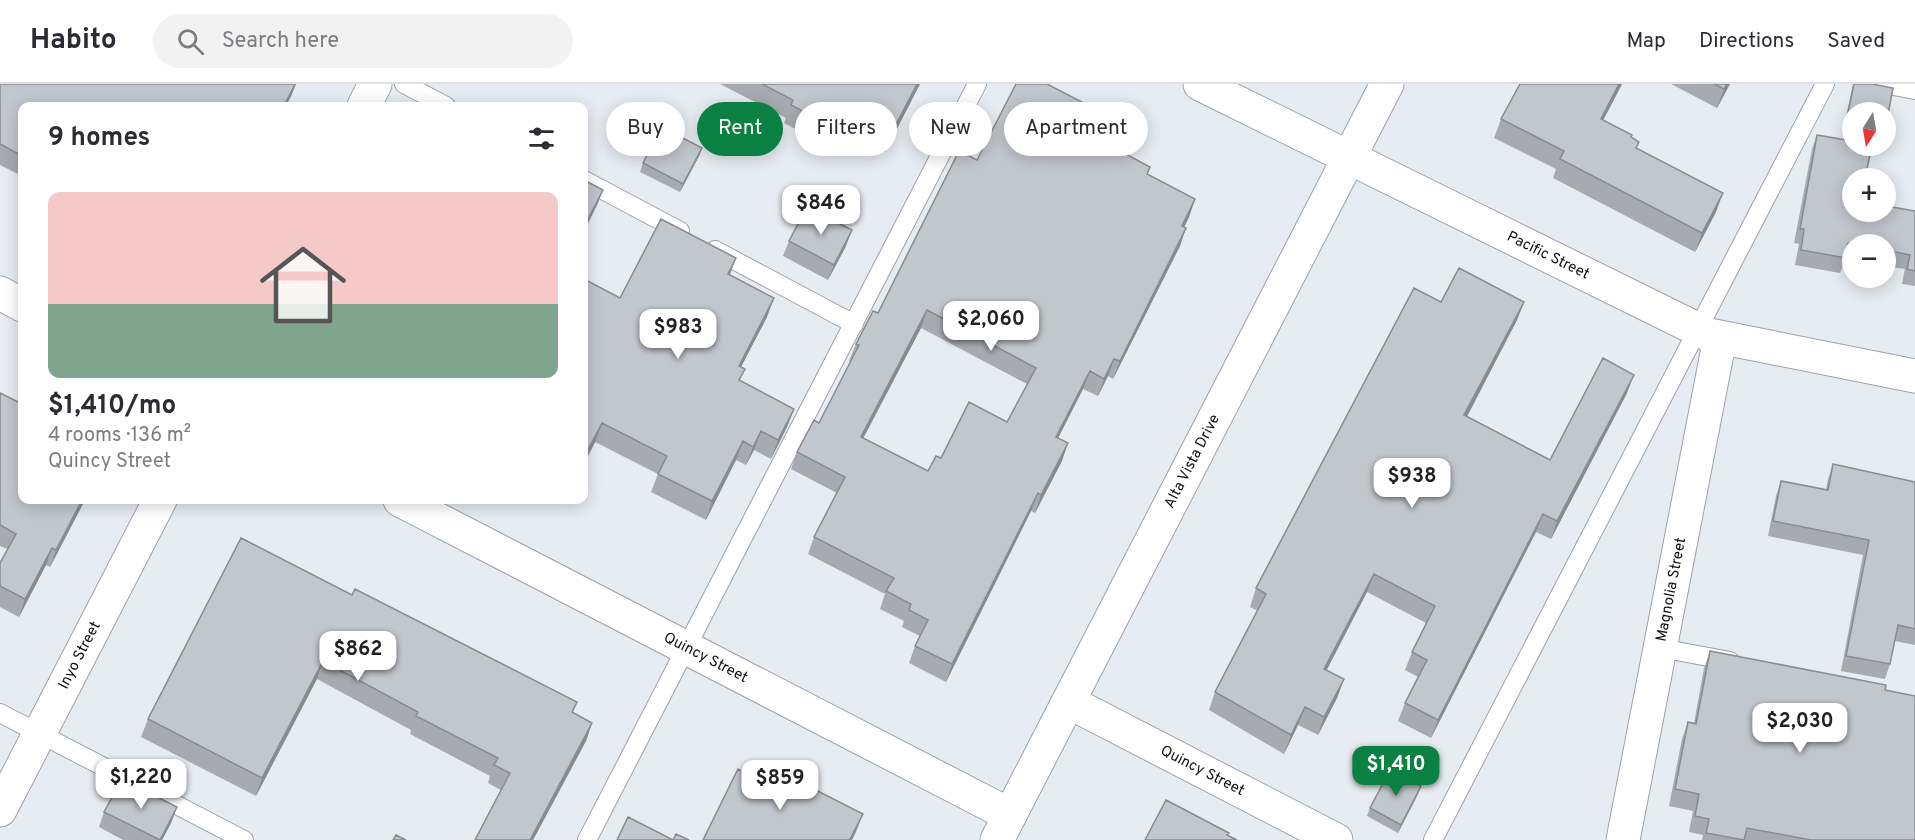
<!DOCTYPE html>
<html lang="en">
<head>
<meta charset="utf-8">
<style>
  body { margin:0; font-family:Overpass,sans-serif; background:#f2f2f3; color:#2b2b33; height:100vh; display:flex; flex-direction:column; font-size:22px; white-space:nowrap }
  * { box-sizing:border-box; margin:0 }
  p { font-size:20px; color:#7c7c81 }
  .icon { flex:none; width:33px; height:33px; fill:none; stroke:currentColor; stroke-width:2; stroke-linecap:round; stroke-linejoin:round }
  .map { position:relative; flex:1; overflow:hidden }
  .sheet { position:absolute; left:18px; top:18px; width:570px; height:402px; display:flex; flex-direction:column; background:#fff; border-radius:12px; box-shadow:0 3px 15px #0003 }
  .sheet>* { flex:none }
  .hud { position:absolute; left:606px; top:18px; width:570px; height:54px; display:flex; gap:12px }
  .needle { width:39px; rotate:191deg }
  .controls { position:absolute; left:1842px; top:18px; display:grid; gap:12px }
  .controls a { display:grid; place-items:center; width:54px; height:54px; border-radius:50%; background:#fff; box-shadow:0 3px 15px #0003; font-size:30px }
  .price { position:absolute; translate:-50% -51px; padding:0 14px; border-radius:12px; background:#fff; color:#222; font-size:20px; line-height:39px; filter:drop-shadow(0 2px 3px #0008) }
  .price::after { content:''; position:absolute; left:50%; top:36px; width:18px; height:14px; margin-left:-9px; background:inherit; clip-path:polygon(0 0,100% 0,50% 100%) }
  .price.on { background:#0b8043; color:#fff }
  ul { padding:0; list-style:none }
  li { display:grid; align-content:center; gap:12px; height:318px; padding:0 30px }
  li+li { border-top:2px solid #e1e1e2 }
  li span { display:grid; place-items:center; height:186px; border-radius:12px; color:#555 }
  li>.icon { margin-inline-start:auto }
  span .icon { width:108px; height:108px; fill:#fffc; stroke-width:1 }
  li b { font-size:26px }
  h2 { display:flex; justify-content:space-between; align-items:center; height:72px; padding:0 30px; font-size:26px }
  .pill { padding:0 21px; border-radius:27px; background:#fff; box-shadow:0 3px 15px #0003; font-size:21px; line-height:54px }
  .pill.on { background:#0b8043; color:#fff }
  header { display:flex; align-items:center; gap:36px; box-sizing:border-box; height:84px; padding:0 30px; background:#fff; border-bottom:2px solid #e1e1e2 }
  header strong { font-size:28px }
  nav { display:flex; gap:33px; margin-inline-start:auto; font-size:21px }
  .search { width:420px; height:54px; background:#f2f2f3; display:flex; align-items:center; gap:15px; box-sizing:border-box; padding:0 21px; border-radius:33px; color:#7c7c81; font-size:22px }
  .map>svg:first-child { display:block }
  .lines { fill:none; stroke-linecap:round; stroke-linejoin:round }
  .service-casing { stroke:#9da1a7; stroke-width:20 }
  .minor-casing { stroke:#9da1a7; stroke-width:35 }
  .tertiary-casing { stroke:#9da1a7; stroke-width:35 }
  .service { stroke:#fff; stroke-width:18 }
  .minor { stroke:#fff; stroke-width:33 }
  .tertiary { stroke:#fff; stroke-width:33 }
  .wall { fill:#a7aab0; fill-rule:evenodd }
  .shaded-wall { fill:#888b90 }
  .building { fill:#c2c6cd; stroke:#888b90; stroke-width:1.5; fill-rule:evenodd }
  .labels { text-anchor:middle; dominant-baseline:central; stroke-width:4.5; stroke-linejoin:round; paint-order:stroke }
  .street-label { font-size:15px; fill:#0f1012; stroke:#e7ecf2 }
</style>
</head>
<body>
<header>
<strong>Habito</strong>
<div class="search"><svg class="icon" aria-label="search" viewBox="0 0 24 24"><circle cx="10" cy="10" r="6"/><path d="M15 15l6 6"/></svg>Search here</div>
<nav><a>Map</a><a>Directions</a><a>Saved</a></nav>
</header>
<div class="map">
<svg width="1915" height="756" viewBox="0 0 1915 756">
  <rect width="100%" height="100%" fill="#e7ecf2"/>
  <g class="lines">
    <defs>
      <path id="service" d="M404,0l42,22
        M1883,0l32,6
        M584,96l96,51
        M715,166l139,74
        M1660,564l70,13
        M0,629l244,127
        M587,756l390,-756
        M1433,756l392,-756"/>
      <g id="minor">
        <path id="s1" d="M1200,0l509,251 206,41"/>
        <path d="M364,22l11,-22"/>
        <path d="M0,209l22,12"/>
        <path id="s2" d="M400,416l610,315"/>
        <path id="s3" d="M1069,618l267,138"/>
        <path id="s4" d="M0,726l160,-310"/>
        <path id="s5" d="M1623,756l97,-502"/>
      </g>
      <g id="tertiary">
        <path id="s6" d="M997,756l390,-756"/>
      </g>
    </defs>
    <use href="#service" class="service-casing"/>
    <use href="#minor" class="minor-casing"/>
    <use href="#tertiary" class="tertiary-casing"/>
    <use href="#service" class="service"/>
    <use href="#minor" class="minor"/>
    <use href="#tertiary" class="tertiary"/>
  </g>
  <path class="wall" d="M0,0l292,10 -6,12h-264v70l-22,-11z
    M720,0h200l-35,68 -42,-22 -9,19 -50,-26 2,-5z
    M1520,0h102l-19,36 28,17 5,11 80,64 -21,40 -142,-74 3,-9 -62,-31 7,-19z
    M1671,0h59l-13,24z
    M1853,0h19l-20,28v15l-8,-1z
    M1817,51l35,77 63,-1v75l-13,-2 3,-15 -19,-3v-22h-34v15l-6,-1 -6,15 -45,-8 4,-21 -5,-1 18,-94z
    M1128,63l-4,6 26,14 -3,7 48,25 -6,18 -5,10 -4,19 -67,133 -5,-3 -10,20 -15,-7 -25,49 4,23 -27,52 -4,-2 -85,171 -37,-19 6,-17 5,-10 -18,-9 2,-6 -24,-12 5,-15 -77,-40 6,-17 23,-44 -46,-24 6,-17 22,-29 32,-61 -2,-1 7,-17 22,-31 99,-153zM921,244l106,56 -20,38 -66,36 -13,13 -65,-33z
    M702,64l-3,8 -19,36 -40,-20 3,-9z
    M789,157l57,5 -18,34 -45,-24z
    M584,195l36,19 147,19 -26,50 -1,14 54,28 -7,18 -16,32 -17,-9 -8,15 -10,-5 -30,60 -55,-28 7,-18 -63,-32 -11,22z
    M1441,218h83l-7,18 -50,96 83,44 77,-67 -76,146 -15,-7 -105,206 -33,-17 7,-18 13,-26 -13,-7 7,-18 14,-29 -59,-31 -41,78 18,9 -7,19 -19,37 -20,-10 -14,29 -75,-44 6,-18 43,-81 -8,-4 6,-19z
    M0,309l22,107h63l-35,67 -4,-2 -27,52 -19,-10v-44l7,-14 -7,-3z
    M1833,380l82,18v163l-20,-4 -5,23 -5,15 -44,-8 22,-116 -95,-19 8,-40 5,-15 45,9 2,-11z
    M352,511l225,107 -4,11 19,10 -6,18 -53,99h-58l26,-50 -13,-7 2,-7 -80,-42 1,-4 -94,-51 -61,117 -115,-59 7,-18z
    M1710,567l175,39 30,150h-213l1,-5 -14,-3 4,-21 -24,-5 13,-67 6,-17 6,1 10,-55z
    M1418,710l-20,39 -31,-17 3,-8z
    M177,723l-6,16 -9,17h-39l-24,-13 5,-15z"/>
  <path class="shaded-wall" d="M295,0h1l-4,10 -6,12h-2z
    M917,0h3l-35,68 6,-18z
    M1619,0h3l-28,54 7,-19z
    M1727,0h3l-13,24 7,-19z
    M850,28l-7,18 -9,19 6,-18z
    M1134,45l-6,18 -13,22 7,-17z
    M702,64l-3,8 -19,36 3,-8z
    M603,106l-6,15 -13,27v-5z
    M1723,109l-7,19 -21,40 7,-19z
    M1195,115l-6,18 -13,27 6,-18z
    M1186,144l-6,18 -67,133 7,-18z
    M852,146l-6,16 -18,34 6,-15z
    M736,174l-7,19 -1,-3z
    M774,214l-7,19 -35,67 7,-18z
    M1524,218l-7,18 -59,114 6,-19z
    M927,226l-6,18 -66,126 6,-17z
    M1114,275l-6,17 -10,20 6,-17z
    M1090,287l-7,18 -33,65 6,-17z
    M1634,291l-7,18 -76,146 6,-18z
    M794,325l-7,18 -16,32 7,-19z
    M602,339l-7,19 -11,22 5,-16z
    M761,347l-7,19 -8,15 7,-18z
    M743,357l-7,19 -30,60 6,-19z
    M1068,359l-6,18 -27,52 6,-18z
    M1038,409l-7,18 -85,171 6,-18z
    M82,416h3l-35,67 6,-17z
    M1543,430l-7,18 -105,206 7,-18z
    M52,464l-6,17 -27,52 6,-18z
    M1374,490l-7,18 -49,95 6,-18z
    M323,577l-6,18 -61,117 6,-18z
    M1344,595l-7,19 -19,37 6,-18z
    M1305,623l-7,18 -14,29 7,-19z
    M592,639l-6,18 -53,99h-3z
    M1421,702l-3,8 -20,39 3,-8z
    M177,723l-6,16 -9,17h-2z
    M863,730l-8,20 -3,6h-2z"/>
  <path class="building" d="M0,0h295l-11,22h-262v50l-22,-12z
    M762,0h155l-26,50 -41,-22 -10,19 -49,-26 2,-5z
    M1016,0h31l87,45 -12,23 28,15 -3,7 48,25 -13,27 4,2 -66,133 -6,-2 -10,20 -14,-8 -34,66 12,6 -27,52 -3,-2 -86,171 -37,-18 13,-26 -19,-10 2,-6 -25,-13 8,-13 -80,-41 31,-60 -48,-25 17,-32 5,3 40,-78 -3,-1 17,-33 5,2 81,-162 18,9zM927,226l109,58 -29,54 -38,-20 -28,56 -5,-2 -8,15 -67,-34z
    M1520,0h99l-18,35 31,16 -1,2 8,5 -3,6 87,45 -21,40 -142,-74 4,-8 -63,-32z
    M1714,0h13l-3,5z
    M1854,0h18l21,4 -7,37v-13h-34v6l-5,-1z
    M662,43l40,21 -19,36 -40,-21z
    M1817,51l35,6v5h20l-7,32h-13v34h34v-6l29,5v60l-8,-2 3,-14 -24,-5v-6h-29l-9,-1 -2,15 -45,-8 3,-21h-4z
    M584,96l19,10 -19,37z
    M807,123l45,23 -18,35 -45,-24z
    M661,135l75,39 -8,16 46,24 -35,68 6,3 -6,11 55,29 -16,31 -17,-9 -8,16 -10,-6 -31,60 -54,-27 9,-18 -65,-33 -13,25 -5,-2v-167l36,19z
    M1459,184l65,34 -60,113 86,45 53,-102 31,17 -77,146 -14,-7 -105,206 -33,-17 22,-43 -15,-8 23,-46 -61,-32 -50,95 20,10 -20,38 -19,-10 -14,28 -76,-43 51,-98 -10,-6 158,-300 27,14z
    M0,309l22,11v96h60l-26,50 -4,-2 -27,51 -25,-13v-23l16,-29 -16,-9z
    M1833,380l82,18v147l-17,-4 -8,39 -44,-8 23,-116 -96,-19 8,-40 47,9z
    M241,454l111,57 3,-6 222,113 -5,10 20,11 -62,117h-55l35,-67 -16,-8 4,-7 -82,-42 2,-4 -95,-51 -61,117 -114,-59z
    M1710,567l176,34 -1,5 30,6v144h-104l-64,-12 -3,12 -38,-7 3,-14 -14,-3 4,-22 -24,-5 13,-67 8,2z
    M763,679l100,51 -13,25 1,1h-148l35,-71 17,9z
    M1390,686l31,16 -20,39 -31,-17z
    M122,695l55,28 -17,33 -56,-28z
    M1166,716l63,33 -2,2 10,5h-92z
    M628,733l45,23 3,-6 13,6h-72z
    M396,751l10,5h-13z"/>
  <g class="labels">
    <g class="street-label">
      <text stroke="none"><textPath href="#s1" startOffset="388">Pacific Street</textPath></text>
      <text stroke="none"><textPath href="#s6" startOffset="426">Alta Vista Drive</textPath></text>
      <text stroke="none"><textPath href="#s5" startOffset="255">Magnolia Street</textPath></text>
      <text stroke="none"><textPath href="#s4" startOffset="174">Inyo Street</textPath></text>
      <text stroke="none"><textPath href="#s2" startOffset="344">Quincy Street</textPath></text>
      <text stroke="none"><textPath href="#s3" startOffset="150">Quincy Street</textPath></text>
    </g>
  </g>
</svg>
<div class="controls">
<a><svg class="needle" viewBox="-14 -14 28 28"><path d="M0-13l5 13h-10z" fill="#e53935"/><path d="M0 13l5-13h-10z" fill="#7c7c81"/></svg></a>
<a>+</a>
<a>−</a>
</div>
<b class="price" style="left:821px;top:152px">$846</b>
<b class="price" style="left:991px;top:268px">$2,060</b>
<b class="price" style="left:678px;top:276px">$983</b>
<b class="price" style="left:1412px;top:425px">$938</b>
<b class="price" style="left:358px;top:598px">$862</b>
<b class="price" style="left:1800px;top:670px">$2,030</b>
<b class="price on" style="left:1396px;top:713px">$1,410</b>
<b class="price" style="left:141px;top:726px">$1,220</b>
<b class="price" style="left:780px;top:727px">$859</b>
<div class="hud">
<a class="pill">Buy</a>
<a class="pill on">Rent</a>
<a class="pill">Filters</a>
<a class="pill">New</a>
<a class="pill">Apartment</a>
</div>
<section class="sheet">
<h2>9 homes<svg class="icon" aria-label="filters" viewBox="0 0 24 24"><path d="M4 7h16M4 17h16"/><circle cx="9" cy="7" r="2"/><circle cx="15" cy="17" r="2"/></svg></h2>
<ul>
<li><span style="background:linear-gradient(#f6c9c9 60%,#7fa58c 0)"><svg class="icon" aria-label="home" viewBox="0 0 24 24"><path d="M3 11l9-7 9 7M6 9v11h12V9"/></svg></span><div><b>$1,410/mo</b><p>4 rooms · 136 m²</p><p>Quincy Street</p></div></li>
</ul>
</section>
</div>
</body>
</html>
